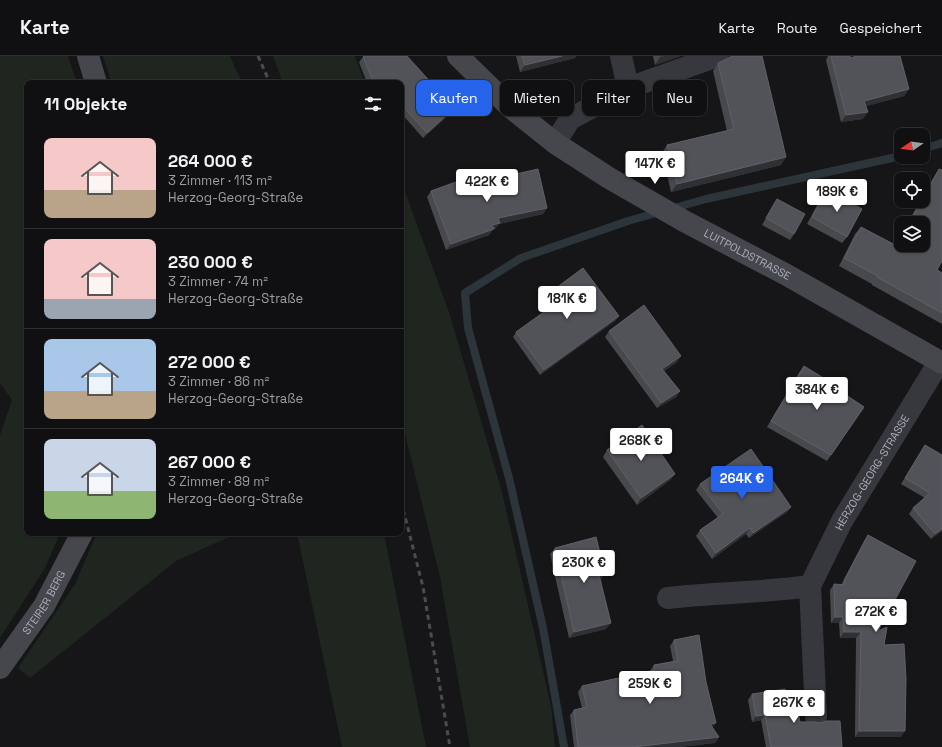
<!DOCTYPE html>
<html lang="de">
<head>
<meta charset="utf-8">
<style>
  body { margin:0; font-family:"Space Grotesk",sans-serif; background:#19191b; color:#f1f3f6; height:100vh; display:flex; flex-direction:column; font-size:15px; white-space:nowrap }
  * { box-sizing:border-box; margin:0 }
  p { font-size:13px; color:#9c9d9f }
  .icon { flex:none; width:22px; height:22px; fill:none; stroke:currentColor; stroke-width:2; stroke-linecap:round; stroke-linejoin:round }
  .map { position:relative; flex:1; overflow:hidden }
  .sheet { position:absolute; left:24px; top:24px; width:380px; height:456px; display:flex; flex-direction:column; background:#101012; border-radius:8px; box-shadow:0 1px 3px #0004,0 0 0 1px #303032 }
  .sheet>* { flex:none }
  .top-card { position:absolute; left:416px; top:24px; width:380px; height:36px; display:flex; gap:8px }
  .needle { width:26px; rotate:257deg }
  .controls { position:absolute; left:894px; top:72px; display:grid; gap:8px }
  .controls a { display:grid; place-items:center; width:36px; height:36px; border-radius:8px; background:#101012; box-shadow:0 1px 3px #0004,0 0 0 1px #303032; font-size:20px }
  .price { position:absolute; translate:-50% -34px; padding:0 9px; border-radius:4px; background:#fff; color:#222; font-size:13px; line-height:26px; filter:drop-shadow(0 1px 2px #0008) }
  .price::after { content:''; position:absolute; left:50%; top:24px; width:12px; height:9px; margin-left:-6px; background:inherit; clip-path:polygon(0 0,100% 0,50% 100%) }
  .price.active { background:#2563eb; color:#fff }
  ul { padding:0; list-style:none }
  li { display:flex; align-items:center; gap:12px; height:100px; padding:0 20px }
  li+li { border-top:1px solid #303032 }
  li span { display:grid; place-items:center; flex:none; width:112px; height:80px; border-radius:8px; color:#555 }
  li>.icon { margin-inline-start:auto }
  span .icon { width:48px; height:48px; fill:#fffc; stroke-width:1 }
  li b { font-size:17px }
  h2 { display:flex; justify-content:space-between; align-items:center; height:48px; padding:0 20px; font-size:17px }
  .pill { padding:0 14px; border-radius:8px; background:#101012; box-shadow:0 1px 3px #0004,0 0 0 1px #303032; font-size:14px; line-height:36px }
  .pill.active { background:#2563eb; color:#fff }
  header { display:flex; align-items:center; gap:24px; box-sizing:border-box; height:56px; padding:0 20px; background:#101012; border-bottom:1px solid #303032 }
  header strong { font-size:19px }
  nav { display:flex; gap:22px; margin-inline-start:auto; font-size:14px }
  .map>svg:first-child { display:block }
  .green { fill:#1e261f }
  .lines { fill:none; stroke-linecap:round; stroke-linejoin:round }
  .stream { stroke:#2c353c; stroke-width:8 }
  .street { stroke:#37383d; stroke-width:22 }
  .secondary { stroke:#45474d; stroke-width:22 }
  .rail { stroke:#4a4c52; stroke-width:3; stroke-dasharray:5 4; stroke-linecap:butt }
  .wall { fill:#47494d }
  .shaded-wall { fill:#2f3033 }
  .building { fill:#525359; stroke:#5f6168 }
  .labels { text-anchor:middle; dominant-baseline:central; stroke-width:3; stroke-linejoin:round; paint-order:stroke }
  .street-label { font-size:11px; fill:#a8adb8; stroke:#111113 }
</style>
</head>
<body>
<header>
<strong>Karte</strong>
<nav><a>Karte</a><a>Route</a><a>Gespeichert</a></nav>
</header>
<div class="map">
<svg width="942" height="691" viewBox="0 0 942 691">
  <rect width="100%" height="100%" fill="#161618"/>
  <path class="green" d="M0,0h68l9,27h-50v450h33l-15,35 -45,70v-203l12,-35 -12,-17z
    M103,0h127l12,27h-130z
    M273,0h82l10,27h-82z
    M401,125l48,131 53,180 49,214 4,41h-85l-30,-170 -39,-160z
    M97,477h141l-62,28 -146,117 -12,-10 57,-84z
    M297,477h87l42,214h-84z"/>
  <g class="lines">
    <path class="stream" d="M923,93l19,-6
      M564,691l-21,-119 -34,-150 -41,-150 -3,-35 56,-35 107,-37 78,-22 195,-43"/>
    <g class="street">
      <path d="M621,0l7,32"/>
      <path d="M555,87l15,-24 58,-31 90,-32"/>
      <path d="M810,530l6,130"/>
      <path id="s1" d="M668,542c47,-6 95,-5 142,-12l32,-65 97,-159"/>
    </g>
    <g class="secondary">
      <path d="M88,0l8,27"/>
      <path id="s2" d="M458,0l52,51 45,36 54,35 75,43 101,53 157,89"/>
      <path id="s3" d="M0,612l44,-62 38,-73"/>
    </g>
    <path class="rail" d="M258,0l12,27
      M401,445l22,86 27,160"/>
  </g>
  <path class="wall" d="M516,0h60l-1,2 -55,14z
    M653,0h28l-26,9z
    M730,0h32l19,109 -110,27 -9,-39 5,-8 60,-14 -14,-60 5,-8 12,-5z
    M828,0h22v2l59,31 -5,7 -38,10 -3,13 -22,3 -15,-62z
    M363,1l91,51 -4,6 -27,24 -22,-25v-30h-34l-8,-21z
    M939,113l-2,101 5,3v51l-70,-39v-1l-33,-18 16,-32 6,-7 35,18 5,-9v9l22,-22h-15l12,-22h3v-5l11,-19z
    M477,127l70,25 -4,6 -44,10 -4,5h-2l-4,6 -43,15 -19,-53 4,-6z
    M827,133l20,48 -5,6 -35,-19 15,-28z
    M777,143l17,35 -4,6 -28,-15 11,-20z
    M544,241l75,19 -4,5 -75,54 -27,-38 3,-5 30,-22 -6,-8z
    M609,275l68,31 -13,9 16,20 -4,6 -19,11 -52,-71z
    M804,310l60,41 -37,54 -60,-34 32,-54z
    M925,389l17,86 -11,8 -22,-25 4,-6 12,-10 -24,-14z
    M607,394l68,24 -5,6 -33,25 -34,-48z
    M700,428l91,23 -4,5 -38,26 -3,-4 -34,25 -16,-23 4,-6 18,-12 -22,-28z
    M868,479l10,96 6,14 17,92h-46l1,-99h-16l-1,-15h-8l-1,-33 4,-6 7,1 23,-44z
    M555,492l46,32 5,49 -37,9 -19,-84z
    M674,584l39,88 6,9 -4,6 -36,4h-105l-4,-32 4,-5 8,-2 -4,-16 4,-6 68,-15 4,-6 19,-4 -3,-15z
    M752,638l36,16 12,12 42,25h-76l-5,-27 -9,2 -4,-22z"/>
  <path class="shaded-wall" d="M562,0h14l-1,2 -55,14 5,-7z
    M664,0h17l-26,9 5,-8z
    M909,33l-5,7 -44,12 4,-7z
    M454,52l-4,6 -27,24 4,-5z
    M868,56l-5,7 -22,3 5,-7z
    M786,101l-5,8 -110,27 6,-8z
    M547,152l-4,6 -44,10 -4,5h-2l-4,6 -43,15 5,-6 47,-26z
    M619,260l-4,5 -75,54 4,-5z
    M681,300l-4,6 -19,13 4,-6z
    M680,335l-4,6 -19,11 4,-5z
    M675,418l-5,6 -33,25 4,-7z
    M791,451l-4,5 -38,26 4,-5z
    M750,472l-4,6 -34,25 4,-6z
    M942,473v2l-11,8 4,-5z
    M605,517l-4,7 -2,-5z
    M835,561h8l-4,6h-8z
    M611,567l-5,6 -37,9 5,-6z
    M844,576h17l-5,6h-16z
    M765,659l-4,5 -9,2 4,-6z
    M716,667l-4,5 -2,-4z
    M859,675h46l-4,6h-46z
    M719,681l-4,6 -36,4h-45z"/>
  <path class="building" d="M364,0h43l47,52 -27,25 -26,-29v-21h-27l-11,-26z
    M522,0h40l-37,9z
    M733,0h29l24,101 -109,27 -10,-39 67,-16 -16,-66z
    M831,0h19v2l7,-2h43l9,33 -45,12 4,11 -22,3z
    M538,113l9,39 -49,10 2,5 -8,2 2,4 -43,15 -20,-53 44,-16 2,8z
    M939,113l3,1v91l-5,9 5,3v40l-65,-36 1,-1 -34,-18 17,-31 36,19 4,-8v7h22v-22h-14l12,-22h2v-3z
    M827,133l35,20 -15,28 -35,-20z
    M777,143l28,15 -11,20 -28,-16z
    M583,212l36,48 -75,54 -28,-38 35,-25 -7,-10z
    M644,249l37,51 -19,13 18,22 -19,12 -52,-72z
    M804,310l44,27 -2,2 18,12 -33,48 -60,-34z
    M642,369l33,49 -34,24 -34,-48z
    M925,389l17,10v74l-7,5 -22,-26 17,-15 -25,-15z
    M751,393l40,58 -38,26 -3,-5 -34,25 -16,-23 23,-16 -23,-30z
    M868,479l48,26 -38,70 9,-4 -3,18 20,-1 2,35 -1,52h-46l2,-99h-17l-1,-15h-8l-1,-33 10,1 1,-6z
    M596,481l9,36 -6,2 12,48 -37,9 -19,-84z
    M699,579l7,47 10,41 -6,1 9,13 -85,10h-56l-4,-37 13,-3 -5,-21 73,-16 -1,-5 24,-4 -4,-21z
    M785,633l3,21 9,-2 3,14h14l6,1 6,-2h14l2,26h-71l-6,-32 -9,1 -4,-22z"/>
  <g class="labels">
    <g class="street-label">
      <text stroke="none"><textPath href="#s2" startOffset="353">LUITPOLDSTRASSE</textPath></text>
      <text stroke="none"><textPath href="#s1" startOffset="272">HERZOG-GEORG-STRASSE</textPath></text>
      <text stroke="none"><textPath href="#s3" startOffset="79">STEIRER BERG</textPath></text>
    </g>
  </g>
</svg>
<div class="controls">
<a><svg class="needle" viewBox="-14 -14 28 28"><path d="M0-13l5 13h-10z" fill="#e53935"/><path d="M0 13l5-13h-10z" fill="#9c9d9f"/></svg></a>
<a><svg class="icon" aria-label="locate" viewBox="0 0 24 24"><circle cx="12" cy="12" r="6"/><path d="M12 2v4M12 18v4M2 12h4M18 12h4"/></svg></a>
<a><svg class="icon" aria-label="layers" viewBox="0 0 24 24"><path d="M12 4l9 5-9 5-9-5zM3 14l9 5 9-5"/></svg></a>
</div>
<b class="price" style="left:655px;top:129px">147K €</b>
<b class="price" style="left:487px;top:147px">422K €</b>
<b class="price" style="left:837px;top:157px">189K €</b>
<b class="price" style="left:567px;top:264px">181K €</b>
<b class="price" style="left:817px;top:355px">384K €</b>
<b class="price" style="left:641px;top:406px">268K €</b>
<b class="price active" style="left:742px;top:444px">264K €</b>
<b class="price" style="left:584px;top:528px">230K €</b>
<b class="price" style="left:876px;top:577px">272K €</b>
<b class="price" style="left:650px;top:649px">259K €</b>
<b class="price" style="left:794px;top:668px">267K €</b>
<div class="top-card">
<a class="pill active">Kaufen</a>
<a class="pill">Mieten</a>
<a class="pill">Filter</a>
<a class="pill">Neu</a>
</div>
<section class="sheet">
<h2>11 Objekte<svg class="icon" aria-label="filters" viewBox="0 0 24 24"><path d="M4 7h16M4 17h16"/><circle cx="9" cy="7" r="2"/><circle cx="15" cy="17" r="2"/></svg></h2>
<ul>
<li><span style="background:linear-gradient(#f6c9c9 65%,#b9a48a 0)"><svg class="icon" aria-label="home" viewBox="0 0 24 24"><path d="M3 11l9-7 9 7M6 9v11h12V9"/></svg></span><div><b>264 000 €</b><p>3 Zimmer · 113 m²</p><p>Herzog-Georg-Straße</p></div></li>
<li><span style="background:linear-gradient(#f6c9c9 75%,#9aa5b1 0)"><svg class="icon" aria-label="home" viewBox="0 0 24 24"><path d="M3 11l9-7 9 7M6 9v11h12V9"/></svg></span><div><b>230 000 €</b><p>3 Zimmer · 74 m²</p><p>Herzog-Georg-Straße</p></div></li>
<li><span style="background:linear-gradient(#a9c7e8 65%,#b9a48a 0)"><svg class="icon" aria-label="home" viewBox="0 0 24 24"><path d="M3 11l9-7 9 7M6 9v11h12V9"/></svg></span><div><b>272 000 €</b><p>3 Zimmer · 86 m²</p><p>Herzog-Georg-Straße</p></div></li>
<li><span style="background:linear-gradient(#c9d6e8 65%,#8fb573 0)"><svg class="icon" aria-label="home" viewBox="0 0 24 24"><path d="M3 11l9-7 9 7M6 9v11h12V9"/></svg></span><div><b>267 000 €</b><p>3 Zimmer · 89 m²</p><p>Herzog-Georg-Straße</p></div></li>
</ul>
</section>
</div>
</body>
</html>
